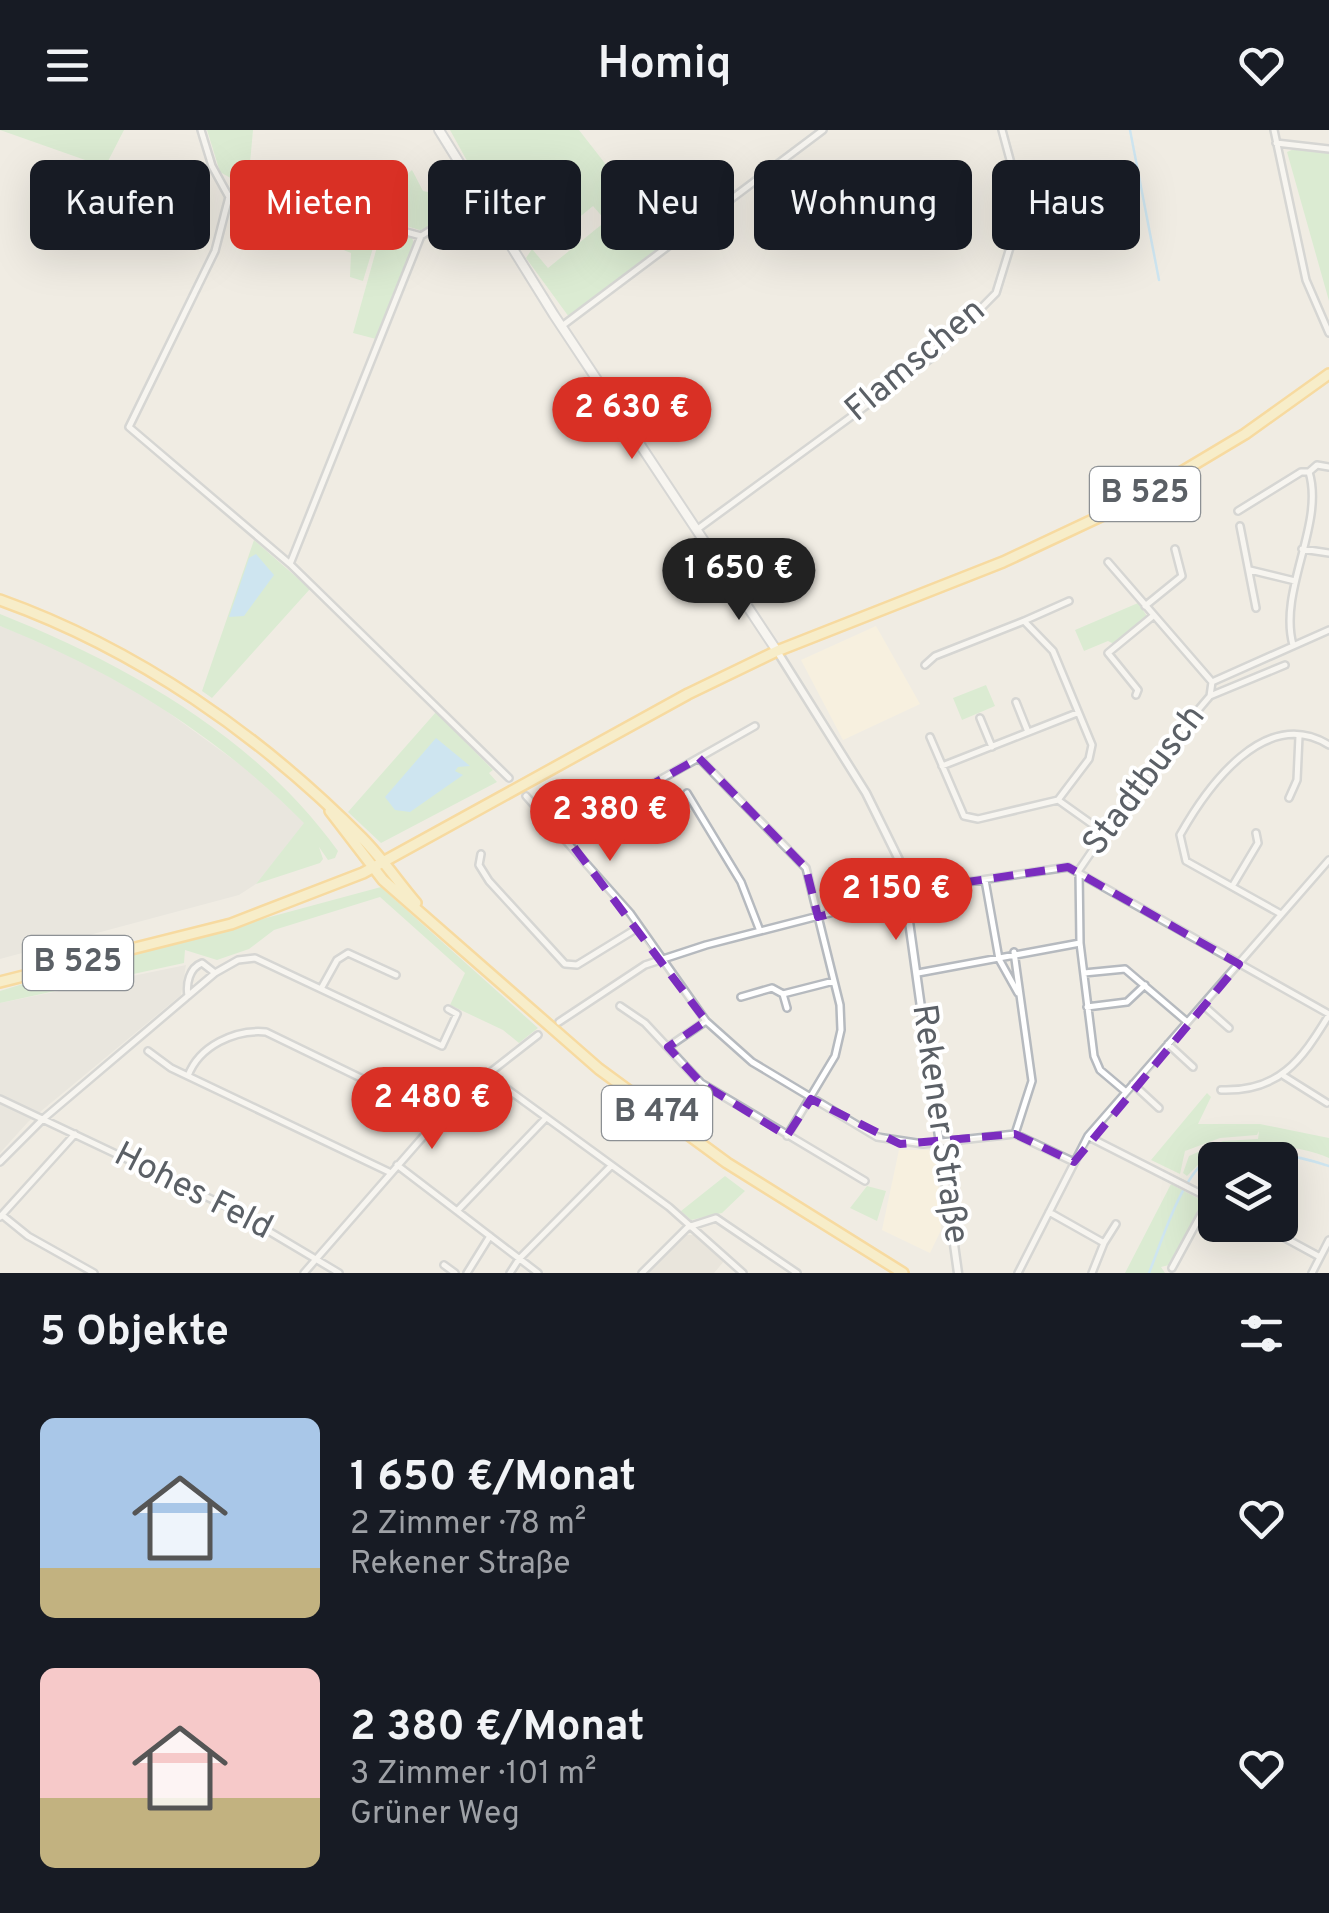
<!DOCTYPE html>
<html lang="de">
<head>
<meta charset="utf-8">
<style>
  body { margin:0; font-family:Overpass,sans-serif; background:#20242c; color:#f1f3f6; height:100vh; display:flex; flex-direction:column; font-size:38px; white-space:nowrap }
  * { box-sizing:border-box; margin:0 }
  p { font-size:32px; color:#9ea1a6 }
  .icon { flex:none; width:55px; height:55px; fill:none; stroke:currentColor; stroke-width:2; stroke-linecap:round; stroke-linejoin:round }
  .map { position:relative; height:1143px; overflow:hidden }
  .panel { display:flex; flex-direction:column; background:#171b24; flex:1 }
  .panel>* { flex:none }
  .banner { position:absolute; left:30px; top:30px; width:1270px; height:90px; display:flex; gap:20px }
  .controls { position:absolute; left:1198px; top:1012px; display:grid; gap:20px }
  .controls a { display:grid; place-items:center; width:100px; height:100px; border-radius:15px; background:#171b24; box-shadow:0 10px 40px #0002; font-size:50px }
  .price { position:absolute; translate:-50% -85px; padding:0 22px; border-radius:35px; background:#d93025; color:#fff; font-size:32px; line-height:65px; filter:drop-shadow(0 2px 5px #0008) }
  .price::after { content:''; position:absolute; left:50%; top:60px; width:30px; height:22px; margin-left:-15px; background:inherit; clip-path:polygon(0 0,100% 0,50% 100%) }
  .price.selected { background:#222; color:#fff }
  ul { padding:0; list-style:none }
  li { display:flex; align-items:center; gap:30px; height:250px; padding:0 40px }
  li span { display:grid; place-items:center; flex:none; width:280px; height:200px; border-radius:15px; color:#555 }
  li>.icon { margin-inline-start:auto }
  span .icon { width:120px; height:120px; fill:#fffc; stroke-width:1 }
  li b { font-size:42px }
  h2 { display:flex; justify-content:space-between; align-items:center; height:120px; padding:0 40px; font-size:42px }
  .tag { padding:0 35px; border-radius:15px; background:#171b24; box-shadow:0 10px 40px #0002; font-size:35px; line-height:90px }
  .tag.selected { background:#d93025; color:#fff }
  header { display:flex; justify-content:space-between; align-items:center; height:130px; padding:0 40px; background:#171b24; font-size:45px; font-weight:600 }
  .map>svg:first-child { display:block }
  .commercial { fill:#fff4d9 }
  .industrial { fill:#e0ded8 }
  .education { fill:#dfdbd2 }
  .green { fill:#c0e9bd }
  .water { fill:#a4dcff }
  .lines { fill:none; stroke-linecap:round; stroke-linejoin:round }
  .stream { stroke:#a4dcff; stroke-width:2.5 }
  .minor-casing { stroke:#b6babf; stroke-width:10 }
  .tertiary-casing { stroke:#b6babf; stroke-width:11 }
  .secondary-casing { stroke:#b7bbc1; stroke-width:12 }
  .primary-casing { stroke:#fec44e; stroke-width:14 }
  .minor { stroke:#fff; stroke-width:5 }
  .tertiary { stroke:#fff; stroke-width:6 }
  .secondary { stroke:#fff; stroke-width:8 }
  .primary { stroke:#ffeda9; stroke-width:9 }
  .marked { fill:none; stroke:#7b2cbf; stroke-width:8; stroke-dasharray:20 12; stroke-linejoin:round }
  .labels { text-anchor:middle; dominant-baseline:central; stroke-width:8; stroke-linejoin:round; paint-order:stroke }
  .shield { fill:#fff; stroke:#8c9094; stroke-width:2.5 }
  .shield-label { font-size:32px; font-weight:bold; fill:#5b6066 }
  .street-label { font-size:35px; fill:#5b6066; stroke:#fff }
</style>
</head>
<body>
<header><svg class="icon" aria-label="menu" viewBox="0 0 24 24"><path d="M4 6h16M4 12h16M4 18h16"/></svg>Homiq<svg class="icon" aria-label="heart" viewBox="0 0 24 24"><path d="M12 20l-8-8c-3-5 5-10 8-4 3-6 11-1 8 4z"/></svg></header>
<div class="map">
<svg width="1329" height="1143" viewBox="0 0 1329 1143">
  <rect width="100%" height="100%" fill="#f0ece3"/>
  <path class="commercial" d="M876,496l44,78 -77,36 -42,-80z
    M899,1020h30l7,4 5,76 -11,23 -48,-23z"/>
  <path class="industrial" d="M0,496l52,20 95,51 113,82 45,44 -49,61 -17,11 -239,64z
    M186,835l-5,30 -153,127 -28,31v-150z"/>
  <path class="education" d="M686,1105h10l29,25 -11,13h-66z"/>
  <path class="green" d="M0,0h124l-19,37z
    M207,0h46l-4,44 -15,6 -14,-8z
    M450,0h129l88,113 -98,74 -43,-59 6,-9 16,19 58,-47 -13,-15 -17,14 -20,-23 4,-4 -39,-23 -34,27z
    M1296,18l33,4v149l-42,-149z
    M412,40l11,21 16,3 11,19 -27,18 -60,-18z
    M351,90l28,8 -16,53 -13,-4 1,-24 -10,-4z
    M382,99l30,9 2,5 -38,96 -23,-6z
    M254,410l56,49 -98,109 -10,-7z
    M1138,473l9,13 -33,28 -6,-3 -24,10 -9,-21z
    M0,484c128,51 256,123 338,237l-3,7 -7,2 -9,-13 4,12 -3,4 -64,21 48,-61c-87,-88 -189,-151 -304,-197z
    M986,555l9,21 -33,14 -9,-22z
    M436,582l57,58 -4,3 8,9 -116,61 -33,-31z
    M381,757l157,141 -19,15 -16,-13 -53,-25 15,-32 -85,-76 -106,33 -25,19 -32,11 -32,-10 -1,13 -184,40v-12l39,-12z
    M1207,963l4,4 -13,27h62l69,14v20c-27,-12 -74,-17 -103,-11 -16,4 -28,18 -39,29l-4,-3 6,-17 34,-15 35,-2 1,-8 -2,4 -37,3 -35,13 -5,23 -29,-14z
    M725,1046l20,15 -23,22 -31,7 -10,-9z
    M1171,1054l30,16 1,7 -29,57 -12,3 4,6h-40z
    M867,1056l19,5 -9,30 -27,-13z"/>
  <path class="water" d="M256,424l18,21 -30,41 -15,1 20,-59z
    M436,608l34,28 -12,1 -3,4 8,4 -53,37 -15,-2 -10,-13z"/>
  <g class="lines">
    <path class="stream" d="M1130,0l29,150
      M1149,1143c13,-32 30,-90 57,-113 23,-20 96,-3 123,6"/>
    <defs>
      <path id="minor" d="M201,0l11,36 17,31 16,-9 176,48 59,-37
        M1274,0l32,150 23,53
        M1276,13l53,6
        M229,67l-14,54 -86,176 161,137 131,-328
        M562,196l261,-196
        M1238,381l63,-39h8l8,-7 12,2
        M1240,396l16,82
        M699,398l235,-172 62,-63 16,-52 7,-48 -17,-63
        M1302,419l27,4
        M1108,432l104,120
        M290,434l219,214
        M1250,440l45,11
        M1145,476l37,-30 -7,-27
        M1024,491l45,-20
        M1293,515c-15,-55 32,-121 16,-173
        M925,535l10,-9 89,-35 29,30 39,94 -3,14 -31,41 45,32
        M1212,552l117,-52
        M1136,565l2,-5 -30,-37 45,-37
        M1210,566l75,-31
        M1016,572l12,30
        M980,588l12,29
        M930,607l34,79 14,3 80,-19
        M699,628l107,110 34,137 1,25 -6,26 -48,80
        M942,636l135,-53
        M687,663l54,89 19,49
        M526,666l104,117 76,108 46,41 125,75 46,7 92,-10 59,28
        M1289,668l8,-18 2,-44
        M564,704l191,-108
        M481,724l-2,11 10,16 76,83 12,1 62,-38
        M985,750l14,79 19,34
        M1233,755l25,-42 -2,-10
        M1281,784l-95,-53 -6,-26c27,-48 85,-130 149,-90
        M1014,822l18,129 -17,53
        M918,843l162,-30
        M1084,843l41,-4 61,52
        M322,857l15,-27 11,-7 48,22
        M783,864l4,14
        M188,866c-2,-12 1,-28 14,-33l13,10
        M741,867l31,-9 11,6 51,-13
        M1203,875l26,23
        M620,876l25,17 56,60 164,98
        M1087,877l40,-5 18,-17
        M559,892l86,-57 61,-20 221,-57 141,-21 261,147
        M1168,914l25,23
        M668,917l38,-26
        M148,921l23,17 218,104
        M188,946c11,-30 47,-47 78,-44l173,84
        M1284,946l43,27
        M1133,954l26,24
        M503,956l166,121 74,66
        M1221,960c58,2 80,-29 108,-75
        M1126,962l-26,-22 -6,-14 -14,-113 -1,-73 69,-101 62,-73 2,-14
        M0,969l230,109 109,65
        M1089,1007l126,64
        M0,1032l43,-43 172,-146 23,-13 17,-2 187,88 15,-32 -9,-5
        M397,1035l141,108
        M457,1081l88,-92
        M1049,1082l55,31 12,-19
        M2,1085l26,21 66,37
        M0,1087l75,-83
        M1261,1095l59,32
        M444,1135l11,8
        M1172,1138l38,-70
        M304,1143l152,-174 82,-64
        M467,1143l23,-37
        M510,1143l9,-14 92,-93
        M642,1143l46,-46 28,-9 81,55
        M1018,1143l70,-137 241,-276
        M1092,1143l12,-30
        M1312,1143l17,-33"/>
      <path id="tertiary" d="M777,521l89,142 35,71 57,409"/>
      <path id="secondary" d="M439,0l115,185 223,336"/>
      <path id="primary" d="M0,470c137,49 260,135 362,238 20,20 36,44 54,65
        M330,681l53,69 216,189 128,94 176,110
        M0,852l231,-58 132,-51 325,-179 89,-43 226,-89 130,-61 112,-67 84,-60"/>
    </defs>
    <use href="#minor" class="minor-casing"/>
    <use href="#tertiary" class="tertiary-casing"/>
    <use href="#secondary" class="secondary-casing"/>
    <use href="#primary" class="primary-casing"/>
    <use href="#minor" class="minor"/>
    <use href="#tertiary" class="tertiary"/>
    <use href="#secondary" class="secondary"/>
    <use href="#primary" class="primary"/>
  </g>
  <path d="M0 0H1329V1143H0ZM699,628l107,110 12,49 109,-29 141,-21 171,97 -165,198 -59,-28 -115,10 -89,-45 -24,37 -86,-53 -33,-36 38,-26 -142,-187z" fill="#f0ece3" fill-opacity=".55" fill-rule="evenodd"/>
  <path class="marked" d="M699,628l107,110 12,49 109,-29 141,-21 171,97 -165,198 -59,-28 -115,10 -89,-45 -24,37 -86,-53 -33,-36 38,-26 -142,-187z"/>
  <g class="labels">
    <g class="shield">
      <rect x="1090" y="337" width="110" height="54" rx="8"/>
      <rect x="23" y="806" width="110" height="54" rx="8"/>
      <rect x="602" y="956" width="110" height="54" rx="8"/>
    </g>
    <g class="shield-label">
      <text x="1145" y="364">B 525</text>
      <text x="78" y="833">B 525</text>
      <text x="657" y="983">B 474</text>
    </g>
    <g class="street-label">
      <text transform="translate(916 231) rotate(-40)">Flamschen</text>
      <text transform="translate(1145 651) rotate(-53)">Stadtbusch</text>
      <text transform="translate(939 994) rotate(82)">Rekener Straße</text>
      <text transform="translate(193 1062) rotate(27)">Hohes Feld</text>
    </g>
  </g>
</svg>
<div class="controls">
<a><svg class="icon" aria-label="layers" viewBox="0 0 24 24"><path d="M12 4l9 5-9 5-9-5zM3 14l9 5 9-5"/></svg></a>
</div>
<b class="price" style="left:632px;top:332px">2 630 €</b>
<b class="price selected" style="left:739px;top:493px">1 650 €</b>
<b class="price" style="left:610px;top:734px">2 380 €</b>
<b class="price" style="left:896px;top:813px">2 150 €</b>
<b class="price" style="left:432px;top:1022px">2 480 €</b>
<div class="banner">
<a class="tag">Kaufen</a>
<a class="tag selected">Mieten</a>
<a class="tag">Filter</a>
<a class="tag">Neu</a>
<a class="tag">Wohnung</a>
<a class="tag">Haus</a>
</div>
</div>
<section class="panel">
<h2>5 Objekte<svg class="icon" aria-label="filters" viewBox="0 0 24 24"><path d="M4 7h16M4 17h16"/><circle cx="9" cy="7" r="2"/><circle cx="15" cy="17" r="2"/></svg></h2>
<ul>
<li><span style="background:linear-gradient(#a9c7e8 75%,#c2b280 0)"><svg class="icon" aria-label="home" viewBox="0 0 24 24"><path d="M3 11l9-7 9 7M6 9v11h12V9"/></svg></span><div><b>1 650 €/Monat</b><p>2 Zimmer · 78 m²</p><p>Rekener Straße</p></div><svg class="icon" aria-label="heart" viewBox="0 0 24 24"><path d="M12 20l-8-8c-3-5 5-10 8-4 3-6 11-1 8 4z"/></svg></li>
<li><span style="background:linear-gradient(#f6c9c9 65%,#c2b280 0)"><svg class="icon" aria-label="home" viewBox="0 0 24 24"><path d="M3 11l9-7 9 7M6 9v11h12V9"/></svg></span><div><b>2 380 €/Monat</b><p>3 Zimmer · 101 m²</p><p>Grüner Weg</p></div><svg class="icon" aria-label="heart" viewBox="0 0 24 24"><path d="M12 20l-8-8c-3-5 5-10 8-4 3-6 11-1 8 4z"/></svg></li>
</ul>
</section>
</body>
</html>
